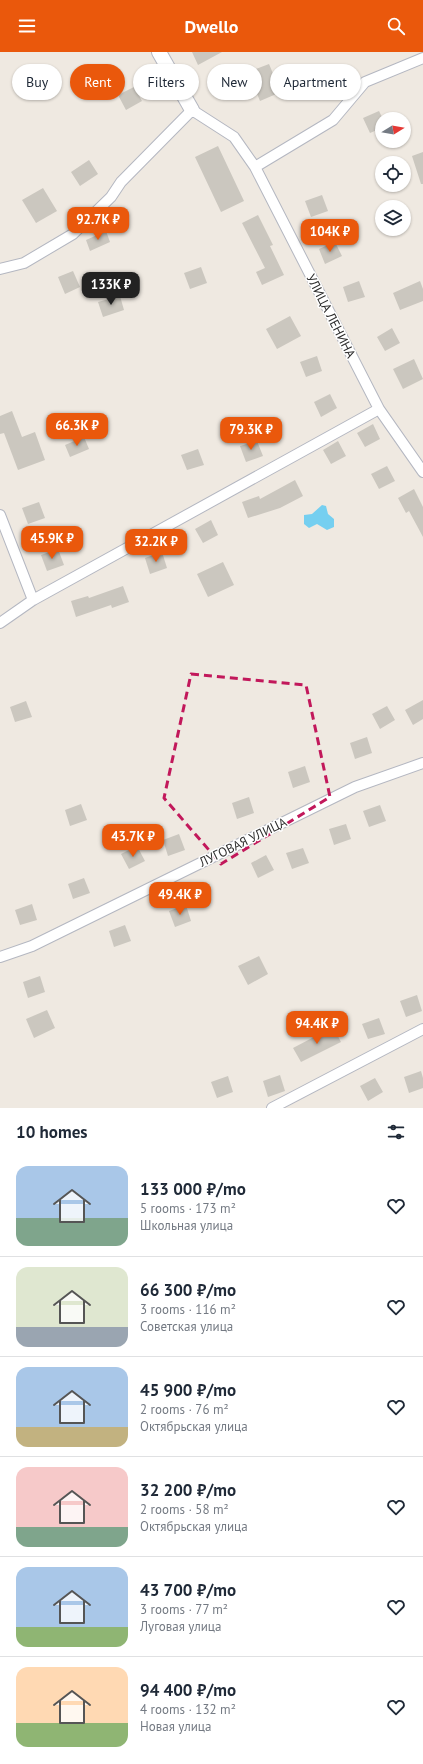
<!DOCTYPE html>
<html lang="en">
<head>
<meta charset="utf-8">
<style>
  body { margin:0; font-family:"PT Sans",sans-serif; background:#f2f2f3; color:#1f2937; height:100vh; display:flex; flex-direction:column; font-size:15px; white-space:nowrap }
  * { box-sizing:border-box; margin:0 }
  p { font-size:13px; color:#747a83 }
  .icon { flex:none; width:22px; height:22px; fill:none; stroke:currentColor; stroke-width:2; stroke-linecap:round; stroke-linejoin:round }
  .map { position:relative; height:1056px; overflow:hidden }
  .drawer { display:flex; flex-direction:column; background:#fff; flex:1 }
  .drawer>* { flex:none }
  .banner { position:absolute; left:12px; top:12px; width:399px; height:36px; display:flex; gap:8px }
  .needle { width:26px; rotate:79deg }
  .tools { position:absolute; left:375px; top:60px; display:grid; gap:8px }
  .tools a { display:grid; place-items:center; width:36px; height:36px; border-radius:50%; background:#fff; box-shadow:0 1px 3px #0004; font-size:20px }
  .price { position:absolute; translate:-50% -34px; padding:0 9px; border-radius:8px; background:#ea580c; color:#fff; font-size:13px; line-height:26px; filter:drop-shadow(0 1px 2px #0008) }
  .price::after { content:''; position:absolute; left:50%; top:24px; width:12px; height:9px; margin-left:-6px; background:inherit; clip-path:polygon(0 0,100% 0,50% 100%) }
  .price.selected { background:#222; color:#fff }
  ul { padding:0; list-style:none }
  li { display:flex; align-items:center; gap:12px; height:100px; padding:0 16px }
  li+li { border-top:1px solid #e0e1e3 }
  li span { display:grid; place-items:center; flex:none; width:112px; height:80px; border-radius:12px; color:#555 }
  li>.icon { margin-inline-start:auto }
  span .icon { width:48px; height:48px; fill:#fffc; stroke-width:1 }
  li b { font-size:17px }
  h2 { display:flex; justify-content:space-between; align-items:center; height:48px; padding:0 16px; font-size:17px }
  .tag { padding:0 14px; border-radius:18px; background:#fff; box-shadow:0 1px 3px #0004; font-size:14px; line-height:36px }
  .tag.selected { background:#ea580c; color:#fff }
  header { display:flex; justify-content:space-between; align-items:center; height:52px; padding:0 16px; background:#ea580c; color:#fff; font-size:18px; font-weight:600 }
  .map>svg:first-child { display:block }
  .water { fill:#75cff0 }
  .building { fill:#cbc7bf }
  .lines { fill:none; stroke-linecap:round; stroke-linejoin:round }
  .street-casing { stroke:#b4b7c1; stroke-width:12 }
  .secondary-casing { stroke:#b4b7c1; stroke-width:16 }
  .street { stroke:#fff; stroke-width:10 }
  .secondary { stroke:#fff; stroke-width:14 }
  .marked { fill:none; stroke:#c2185b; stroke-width:3; stroke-dasharray:8 5; stroke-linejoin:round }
  .labels { text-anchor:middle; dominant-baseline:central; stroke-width:3; stroke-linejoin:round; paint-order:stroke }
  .street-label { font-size:13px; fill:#2e2e2e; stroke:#fff }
</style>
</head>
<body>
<header><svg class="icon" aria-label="menu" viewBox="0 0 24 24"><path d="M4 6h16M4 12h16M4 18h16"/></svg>Dwello<svg class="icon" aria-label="search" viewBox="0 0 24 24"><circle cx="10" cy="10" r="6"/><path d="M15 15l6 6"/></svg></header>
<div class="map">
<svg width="423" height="1056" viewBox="0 0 423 1056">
  <rect width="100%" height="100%" fill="#efe9e1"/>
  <path class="water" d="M322,453l4,1 2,8 6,5v8l-7,3 -10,-6 -8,4 -5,-4v-9l8,-1z"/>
  <path class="building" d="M192,0h30l-24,13z
    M269,12l12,28 -21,9 -12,-29z
    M134,35l8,14 -16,9 -8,-15z
    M379,59l3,6v11l-12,5 -7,-15z
    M218,94l26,55 -23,11 -26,-55z
    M423,100v32h-2l-9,-28z
    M89,108l9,14 -18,12 -9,-14z
    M43,136l14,23 -21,12 -14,-23z
    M322,143l6,16 -17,6 -6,-16z
    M258,163l15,30 -3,1 14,29 -22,10 -6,-13 9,-4 -23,-45z
    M106,179l4,11 -20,9 -4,-11z
    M335,190l7,14 -17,8 -6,-15z
    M201,215l6,16 -17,6 -6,-16z
    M73,219l7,16 -15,7 -7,-17z
    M359,229l6,16 -17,5 -5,-15z
    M420,229l3,8v12l-23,9 -7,-17z
    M120,244l4,14 -21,7 -5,-15z
    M290,264l11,20 -24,13 -11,-20z
    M392,276l8,15 -15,8 -8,-14z
    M317,304l5,15 -16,6 -6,-15z
    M414,307l9,20 -20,10 -10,-20z
    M330,342l7,14 -16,9 -7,-15z
    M12,359l10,26 13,-5 10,28 -27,10 -14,-37 -4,1v-18z
    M373,372l7,15 -15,8 -8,-14z
    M84,385l5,12 -19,8 -5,-12z
    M257,389l6,15 -17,6 -6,-16z
    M338,389l8,15 -15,8 -8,-14z
    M198,397l6,16 -17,5 -6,-15z
    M387,414l8,15 -16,8 -8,-15z
    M295,428l8,16 -23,12 -32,10 -6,-16 17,-6 1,3z
    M414,437l9,18v30l-14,-26 -3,2 -8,-15z
    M39,450l6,16 -17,6 -6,-16z
    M211,468l7,15 -15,8 -8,-14z
    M58,497l6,16 -17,6 -6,-16z
    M162,500l5,16 -17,6 -5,-16z
    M223,510l11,23 -26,12 -11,-23z
    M123,534l6,16 -17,6 -1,-3 -35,12 -5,-16 17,-5 1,2z
    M423,648v19l-10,6 -8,-15z
    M26,649l6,16 -17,5 -5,-15z
    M387,654l8,14 -15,9 -8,-15z
    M367,685l5,16 -17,6 -5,-16z
    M305,714l5,16 -17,6 -5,-16z
    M249,745l5,16 -17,6 -5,-16z
    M81,752l6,16 -17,6 -5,-16z
    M380,753l6,16 -17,6 -6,-16z
    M346,772l5,15 -17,6 -5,-16z
    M179,782l6,16 -17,6 -5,-16z
    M137,794l8,15 -16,8 -8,-15z
    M303,796l6,15 -17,6 -6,-16z
    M266,803l8,15 -16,8 -7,-15z
    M84,826l6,15 -17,6 -5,-15z
    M32,852l5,16 -17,5 -5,-15z
    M186,853l5,16 -16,6 -6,-16z
    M125,873l6,16 -17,6 -5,-16z
    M259,904l9,18 -20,11 -10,-19z
    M40,924l5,16 -17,6 -5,-16z
    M417,943l5,16 -16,6 -6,-16z
    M47,958l8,18 -21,10 -8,-19z
    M379,966l6,16 -17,5 -6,-15z
    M333,975l8,15 -40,20 -8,-14z
    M421,1019l2,7v10l-14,5 -5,-16z
    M280,1023l5,16 -17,6 -5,-16z
    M228,1024l5,16 -16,6 -6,-16z
    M375,1026l8,14 -15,9 -8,-15z"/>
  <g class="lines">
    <defs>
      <path id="street" d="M255,115l78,-47 32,-38 58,-24
        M0,217l24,-6 49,-29 38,-37 10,-15 71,-72 42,27 21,30 124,242 44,63
        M0,463l33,85
        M0,571l33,-23 346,-191
        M0,905l32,-11 323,-159 68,-24
        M272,1056l151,-79"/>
      <path id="secondary" d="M159,0l33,58"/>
    </defs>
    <use href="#street" class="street-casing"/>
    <use href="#secondary" class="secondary-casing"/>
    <use href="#street" class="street"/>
    <use href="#secondary" class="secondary"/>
  </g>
  <path class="marked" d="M191,622l115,11 24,112 -109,67 -57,-66z"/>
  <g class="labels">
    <g class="street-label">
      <text transform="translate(331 264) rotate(63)">УЛИЦА ЛЕНИНА</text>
      <text transform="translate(243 790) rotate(-26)">ЛУГОВАЯ УЛИЦА</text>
    </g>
  </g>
</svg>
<div class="tools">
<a><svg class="needle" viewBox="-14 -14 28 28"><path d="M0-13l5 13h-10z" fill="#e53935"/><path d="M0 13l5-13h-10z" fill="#747a83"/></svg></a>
<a><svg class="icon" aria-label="locate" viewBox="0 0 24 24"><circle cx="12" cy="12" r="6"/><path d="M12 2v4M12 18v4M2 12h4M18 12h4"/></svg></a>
<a><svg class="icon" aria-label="layers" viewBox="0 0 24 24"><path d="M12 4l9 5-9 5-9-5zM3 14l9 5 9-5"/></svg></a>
</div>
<b class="price" style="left:98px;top:189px">92.7K ₽</b>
<b class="price" style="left:330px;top:201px">104K ₽</b>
<b class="price selected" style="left:111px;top:254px">133K ₽</b>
<b class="price" style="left:77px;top:395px">66.3K ₽</b>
<b class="price" style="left:251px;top:399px">79.3K ₽</b>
<b class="price" style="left:52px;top:508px">45.9K ₽</b>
<b class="price" style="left:156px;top:511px">32.2K ₽</b>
<b class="price" style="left:133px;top:806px">43.7K ₽</b>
<b class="price" style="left:180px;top:864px">49.4K ₽</b>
<b class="price" style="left:317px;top:993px">94.4K ₽</b>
<div class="banner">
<a class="tag">Buy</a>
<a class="tag selected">Rent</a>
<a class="tag">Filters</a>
<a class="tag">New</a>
<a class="tag">Apartment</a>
</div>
</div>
<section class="drawer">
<h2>10 homes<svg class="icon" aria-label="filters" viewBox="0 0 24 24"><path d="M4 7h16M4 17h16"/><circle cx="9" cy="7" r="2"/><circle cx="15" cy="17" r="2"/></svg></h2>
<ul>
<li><span style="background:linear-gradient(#a9c7e8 65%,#7fa58c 0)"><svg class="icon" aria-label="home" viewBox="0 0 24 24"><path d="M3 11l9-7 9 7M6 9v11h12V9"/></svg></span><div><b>133 000 ₽/mo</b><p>5 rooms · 173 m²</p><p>Школьная улица</p></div><svg class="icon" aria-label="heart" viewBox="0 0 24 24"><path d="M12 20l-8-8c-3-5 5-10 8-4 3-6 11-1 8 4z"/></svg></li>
<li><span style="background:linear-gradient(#dfe7d0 75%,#9aa5b1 0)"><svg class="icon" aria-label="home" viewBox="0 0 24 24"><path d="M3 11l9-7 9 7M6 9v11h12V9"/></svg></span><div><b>66 300 ₽/mo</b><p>3 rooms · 116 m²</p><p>Советская улица</p></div><svg class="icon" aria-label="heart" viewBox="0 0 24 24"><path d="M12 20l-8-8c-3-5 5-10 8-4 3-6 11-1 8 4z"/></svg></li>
<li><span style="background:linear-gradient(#a9c7e8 75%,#c2b280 0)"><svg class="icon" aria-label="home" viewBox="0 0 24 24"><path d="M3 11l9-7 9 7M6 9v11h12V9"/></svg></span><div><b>45 900 ₽/mo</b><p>2 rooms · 76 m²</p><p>Октябрьская улица</p></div><svg class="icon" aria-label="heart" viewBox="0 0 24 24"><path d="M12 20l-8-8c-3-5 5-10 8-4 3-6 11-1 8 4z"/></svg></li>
<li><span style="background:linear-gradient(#f6c9c9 75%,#7fa58c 0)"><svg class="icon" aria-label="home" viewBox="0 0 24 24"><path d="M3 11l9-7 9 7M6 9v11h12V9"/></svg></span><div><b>32 200 ₽/mo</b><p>2 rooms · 58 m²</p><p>Октябрьская улица</p></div><svg class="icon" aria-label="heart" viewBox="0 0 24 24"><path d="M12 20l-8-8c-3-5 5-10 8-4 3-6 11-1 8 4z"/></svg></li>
<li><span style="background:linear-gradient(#a9c7e8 75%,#8fb573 0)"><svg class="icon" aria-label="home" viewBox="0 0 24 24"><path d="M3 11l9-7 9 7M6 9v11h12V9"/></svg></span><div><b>43 700 ₽/mo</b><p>3 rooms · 77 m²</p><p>Луговая улица</p></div><svg class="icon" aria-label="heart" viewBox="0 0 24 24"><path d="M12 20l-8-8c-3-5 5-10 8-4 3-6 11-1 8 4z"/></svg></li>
<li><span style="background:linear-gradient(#ffd9b3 70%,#8fb573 0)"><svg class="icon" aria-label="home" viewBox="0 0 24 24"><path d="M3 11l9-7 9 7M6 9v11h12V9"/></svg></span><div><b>94 400 ₽/mo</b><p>4 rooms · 132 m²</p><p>Новая улица</p></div><svg class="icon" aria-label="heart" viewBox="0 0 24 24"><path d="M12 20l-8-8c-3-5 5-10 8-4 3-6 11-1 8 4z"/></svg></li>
</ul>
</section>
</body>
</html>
